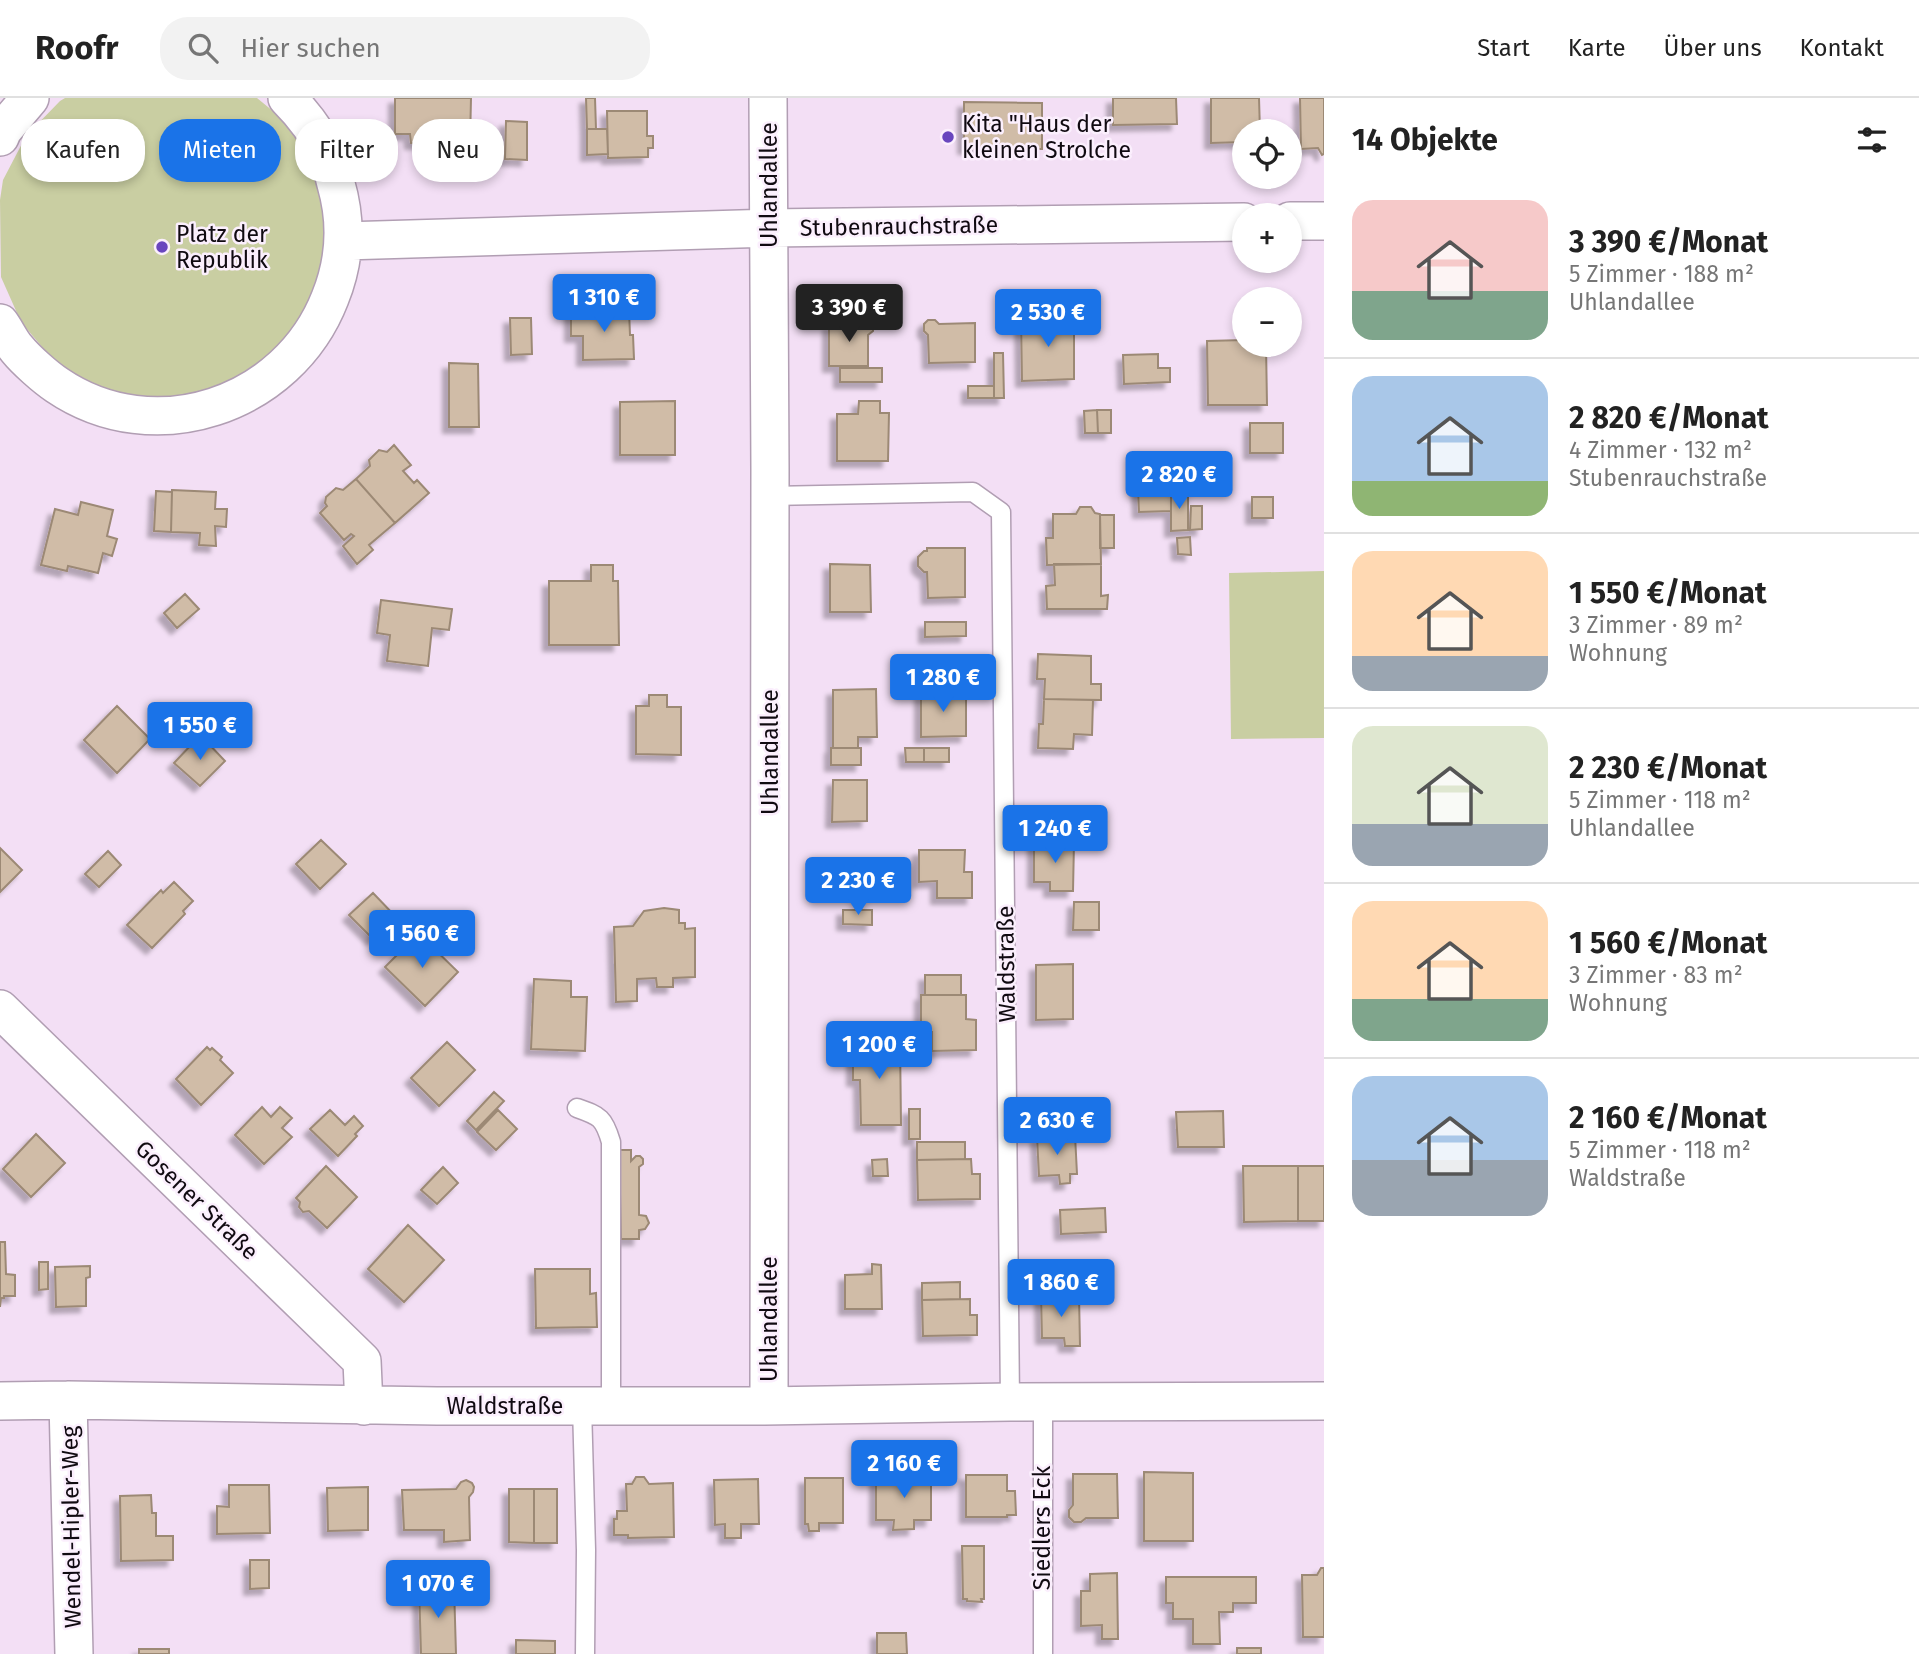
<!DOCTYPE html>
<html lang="de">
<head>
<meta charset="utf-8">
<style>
  body { margin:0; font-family:"Fira Sans",sans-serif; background:#f2f2f2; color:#222; height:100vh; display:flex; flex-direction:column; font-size:26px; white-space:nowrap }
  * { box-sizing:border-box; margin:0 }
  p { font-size:23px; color:#767676 }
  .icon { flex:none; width:38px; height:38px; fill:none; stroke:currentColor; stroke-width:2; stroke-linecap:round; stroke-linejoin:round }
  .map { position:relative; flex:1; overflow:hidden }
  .panel { display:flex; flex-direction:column; background:#fff; width:595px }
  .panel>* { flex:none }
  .hud { position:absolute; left:21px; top:21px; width:665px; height:63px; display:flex; gap:14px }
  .tools { position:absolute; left:1232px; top:21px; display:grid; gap:14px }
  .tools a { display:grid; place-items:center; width:70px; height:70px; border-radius:50%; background:#fff; box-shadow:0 4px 10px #0003; font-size:35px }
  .price { position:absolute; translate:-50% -60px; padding:0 16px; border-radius:7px; background:#1a73e8; color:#fff; font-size:23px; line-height:46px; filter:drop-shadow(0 2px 4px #0008) }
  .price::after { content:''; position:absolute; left:50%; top:42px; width:21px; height:16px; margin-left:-10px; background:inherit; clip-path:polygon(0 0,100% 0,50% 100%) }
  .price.selected { background:#222; color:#fff }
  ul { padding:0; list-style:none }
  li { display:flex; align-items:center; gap:21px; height:175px; padding:0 28px }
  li+li { border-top:2px solid #e0e0e0 }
  li span { display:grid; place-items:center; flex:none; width:196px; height:140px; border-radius:21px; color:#555 }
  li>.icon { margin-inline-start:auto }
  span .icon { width:84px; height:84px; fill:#fffc; stroke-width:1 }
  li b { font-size:30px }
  h2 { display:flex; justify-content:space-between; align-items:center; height:84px; padding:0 28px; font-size:30px }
  .chip { padding:0 24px; border-radius:28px; background:#fff; box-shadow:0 4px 10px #0003; font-size:24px; line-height:63px }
  .chip.selected { background:#1a73e8; color:#fff }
  header { display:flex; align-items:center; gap:42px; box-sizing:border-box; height:98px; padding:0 35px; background:#fff; border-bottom:2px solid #e0e0e0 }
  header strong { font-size:33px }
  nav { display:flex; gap:38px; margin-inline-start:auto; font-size:24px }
  .search { width:490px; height:63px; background:#f2f2f2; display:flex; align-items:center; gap:18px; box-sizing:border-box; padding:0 24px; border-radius:28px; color:#767676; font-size:26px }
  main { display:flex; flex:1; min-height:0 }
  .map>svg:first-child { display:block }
  .green { fill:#c9cea2 }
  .building { fill:#d0bca7; stroke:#9c8975; stroke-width:2; filter:url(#shadow) }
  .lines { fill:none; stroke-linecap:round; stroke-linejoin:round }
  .service-casing { stroke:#b19eb3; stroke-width:21 }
  .minor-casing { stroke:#b19eb3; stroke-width:40 }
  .service { stroke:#fff; stroke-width:18 }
  .minor { stroke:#fff; stroke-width:37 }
  .poi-dot { fill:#6946be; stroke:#fbeffd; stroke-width:2.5 }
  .labels { text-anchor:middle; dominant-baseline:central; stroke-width:5; stroke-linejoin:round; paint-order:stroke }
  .poi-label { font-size:23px; fill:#100a11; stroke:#fbeffd; text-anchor:start }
  .street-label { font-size:23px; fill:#100a11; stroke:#fbeffd }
</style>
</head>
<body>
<header>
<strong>Roofr</strong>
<div class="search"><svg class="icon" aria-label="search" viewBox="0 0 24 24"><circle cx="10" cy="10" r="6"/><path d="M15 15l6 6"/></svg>Hier suchen</div>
<nav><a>Start</a><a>Karte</a><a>Über uns</a><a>Kontakt</a></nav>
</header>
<main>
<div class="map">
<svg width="1324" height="1556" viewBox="0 0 1324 1556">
  <defs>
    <filter id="shadow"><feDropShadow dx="-6" dy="6" stdDeviation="2" flood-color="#0004"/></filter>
  </defs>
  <rect width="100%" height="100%" fill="#f3dff5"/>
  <path class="green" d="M65,0h192l28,23 28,41 12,36 -1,75 -33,67 -60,45 -73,15 -38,-5 -35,-14 -32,-21 -32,-38 -20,-45 -1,-77 3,-20 23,-44 34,-35z
    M1324,473v167l-93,1 -2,-166z"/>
  <path class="building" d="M395,0h76l-1,44 -59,1 -1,-9h-15z
    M586,0h9l1,31h-9z
    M1113,0h63l1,26 -64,1z
    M1211,0h48l1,33h-16v11l-33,1z
    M1300,0h24v56l-2,1 -4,-7 -17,1z
    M964,4l78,1v46l-78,-1z
    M607,13h40v25h6v12h-5v9l-40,1z
    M506,23l21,1v38l-22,-1z
    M587,31h20l1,25 -21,1z
    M629,212l1,25h3l1,24 -51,1v-24h-12v-25z
    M510,220h21l1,36 -21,1z
    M1074,220v61l-52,2 -1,-62z
    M862,222h6l5,5v6l-5,4v31h-39v-42h28z
    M928,222h7l4,4 36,-1v39l-46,1 -1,-28 -4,-4v-7z
    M1244,242v5h22l1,60h-59l-1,-64z
    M994,255h9l1,45h-10z
    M1158,256v14h12v14l-46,2 -1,-29z
    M449,265l29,1 1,63h-30z
    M840,270h42v14h-42z
    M968,288h26v12h-26z
    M675,303v54h-55v-53z
    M859,303h21v12h9l-1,48h-51v-47h21z
    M1097,312l1,23h-13l-1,-22z
    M1097,312h14v23h-13z
    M1250,325h33v30h-33z
    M394,347l17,20 -8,6 11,12 3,-3 12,13 -34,30 -39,-44 14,-13 -1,-6 10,-10 8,2z
    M1188,379v15l-50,-1 1,-13z
    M356,381l39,44 -26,22 4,5 -16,14 -14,-18 11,-10 -3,-2 -7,6 -24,-27 7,-7 -2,-3 1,-6 10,-9 7,2z
    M172,392l44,2 -1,17h12l-1,18 -11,-1 1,20 -17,-1 1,-12 -29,-1z
    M156,393l16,1 -1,40 -17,-1z
    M1138,393h33v20l-32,1z
    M1171,393l17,1v38l-17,1z
    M1252,399h21v21h-21z
    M81,404l32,8 -6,26 10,3 -5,17 -9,-3 -5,20 -30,-7 -1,5 -26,-6 14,-56 23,6z
    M1191,408h11v23l-12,1z
    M1080,409h11l4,6 5,1 1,50 -54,1 -1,-27h7v-24h23z
    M1100,417h14v33h-14z
    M1190,439l1,18 -13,-1 -1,-16z
    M927,450h38v49l-37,1 -1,-26h-3l-6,-6v-9l6,-6h3z
    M830,466l40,1 1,47h-41z
    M1054,466h47v32l7,-1 -1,14h-60l-1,-23 9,-1z
    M591,467h22v16h5l1,64h-70v-64h42z
    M185,496l14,15 -22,19 -13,-15z
    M381,502l71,9 -3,21 -17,-2 -4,38 -41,-5 3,-26 -13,-2z
    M925,524h41v14l-41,1z
    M1038,556l53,2v28h10v16l-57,-1 1,-20h-8z
    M946,587l4,8h16v43l-45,1v-44h13l4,-7z
    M876,591l1,48h-19v11h-25v-58z
    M649,597h18v12h14v48l-45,-1v-48h13z
    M1044,601l49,1 -1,35 -18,-1 -1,15 -35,-1 1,-24h4z
    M117,608l33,33 -33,34 -33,-33z
    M205,642l20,21 -25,25 -26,-23 18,-19 4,4z
    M831,650h30v17h-30z
    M905,650h19v14h-18z
    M924,650h25v14h-25z
    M833,682h34v41l-35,1z
    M321,742l25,24 -26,25 -24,-25z
    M1034,743l40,1 -1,49h-23v-9h-16z
    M0,750l22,22 -22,22z
    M919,752h46l-1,22h8v26h-35v-17l-18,1z
    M108,753l13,14 -22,22 -14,-13z
    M174,784l19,19 -10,10 2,3 -33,34 -25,-23 34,-35 2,3z
    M373,795l23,24 -23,22 -24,-24z
    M1074,804h25v28h-26z
    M664,810l15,2v13h6v6l10,-1v49l-22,1v9h-16l-1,-9 -19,1v22l-21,1 -2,-75 19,-1 11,-15z
    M843,812h29v15l-29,-1z
    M420,837l38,37 -33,34 -40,-39 15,-15 2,2z
    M1073,866v55l-37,1v-55z
    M925,877h36v20h-36z
    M534,881l37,2v16h16l-2,54 -54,-2z
    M921,897h45v24l10,1v30l-44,1v-19h-11z
    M900,942l1,85h-40l-1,-45h-7v-39z
    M447,944l28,28 -36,36 -28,-28z
    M207,949l3,3 2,-2 10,9 -2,3 13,13 -32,32 -25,-26z
    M494,994l10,9 -28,29 -9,-9z
    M262,1009l9,10 9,-10 12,11 -10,10 10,9 -28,27 -29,-29z
    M909,1011h11v30h-11z
    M330,1012l15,15 9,-9 9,10 -8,8 2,2 -19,20 -28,-27z
    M498,1012l19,19 -21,21 -19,-18z
    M1223,1013l1,36h-46l-2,-35z
    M36,1036l29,29 -34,34 -28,-28z
    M1075,1037l2,39h-7v9l-10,1 -1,-9 -20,1 -2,-39z
    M917,1044h48v17l-48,1z
    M619,1052h12v11l5,-5h4l3,3v5l-4,3v48l7,1 3,7 -4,6 -6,1v9h-18z
    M887,1061l1,17h-15l-1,-16z
    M971,1061l1,15h8v25l-62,1 -1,-40z
    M326,1068l31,31 -30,31 -18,-17 -6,1 -4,-5 1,-5 -4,-4z
    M1243,1068h55v55l-54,1z
    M1298,1068h26v55h-26z
    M443,1069l15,16 -21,21 -16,-14z
    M1105,1110l1,24 -45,2 -1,-24z
    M408,1127l36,35 -40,42 -36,-33z
    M0,1144h5l1,32 9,1v21h-11v2h-3l-1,9z
    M39,1164h9v27l-9,1z
    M872,1166l9,1 1,44h-37v-34l27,-1z
    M90,1168v11l-4,1v28l-30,1 -1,-40z
    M535,1171h55v25l6,-1 1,34 -61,1z
    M960,1184v17l-38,1v-17z
    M1079,1197l1,51h-15l-1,-8h-22l-1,-42z
    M970,1201v16h7v20l-54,1 -1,-36z
    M1144,1374l49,1v68h-49z
    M1073,1376h44l1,44h-32l-5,4h-7l-5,-5v-7l4,-5z
    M931,1377v45h-17v9l-21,1 1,-10h-18v-44z
    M966,1377h41v16h8l1,24h-9v2h-41z
    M636,1379h8l5,7 24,-1 1,54 -46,1v-3h-14v-16h3v-8h10l-1,-27h6z
    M805,1380h38v45h-24v8h-10l-1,-7h-3z
    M758,1381l1,45h-18v14h-16v-14l-10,1 -1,-45z
    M466,1382l6,3 2,4 -1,5 -4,5 1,43 -26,2v-12h-40l-2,-40 54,-1 5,-7z
    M229,1387h40l1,48 -53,1v-28l12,1z
    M368,1389v43l-40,1 -1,-43z
    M509,1391h25v54l-25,-1z
    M534,1391h23v54h-23z
    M151,1397l1,18h4v23h17v24l-52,1 -1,-65z
    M962,1448h22v53h-3l1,3 -15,-1v-2h-4z
    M250,1462h19v28l-19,1z
    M1321,1470h3v69h-21l-1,-62h15z
    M1117,1475l1,66h-16v-14l-21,1v-35h9v-17z
    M1166,1479h90v26h-23v9h-14l1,32h-27v-25h-20v-16h-7z
    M454,1488l2,68h-35l-2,-67z
    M877,1535h29l1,21h-30z
    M516,1542l39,1v13h-39z
    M1237,1550h24v6h-24z
    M139,1551h30v5h-30z"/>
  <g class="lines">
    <defs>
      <path id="service" d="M770,398l203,-4 28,20 9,890
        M577,1010c23,8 27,10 34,34v264
        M1043,1304v252
        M582,1308l4,144 -1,104"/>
      <path id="minor" d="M768,0l2,371 -1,937
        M0,39l3,-7 27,-32
        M1290,123h34
        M344,143l425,-13 475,-6
        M0,225c6,8 10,18 17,26 9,11 28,28 40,36 97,66 231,21 273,-87 15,-37 17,-76 6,-114 -3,-10 -4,-21 -9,-30 -9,-20 -25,-41 -40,-56
        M0,911l362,352 2,45
        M68,1302l6,254
        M0,1303l68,-1 369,6h328l245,-4 314,-1"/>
    </defs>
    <use href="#service" class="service-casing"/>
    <use href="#minor" class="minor-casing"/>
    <use href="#service" class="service"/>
    <use href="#minor" class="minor"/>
  </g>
  <g class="poi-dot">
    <circle cx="948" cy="39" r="7"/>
    <circle cx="162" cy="149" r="7"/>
  </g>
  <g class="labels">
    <g class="poi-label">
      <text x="962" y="26">Kita "Haus der<tspan x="962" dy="26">kleinen Strolche</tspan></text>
      <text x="176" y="136">Platz der<tspan x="176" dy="26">Republik</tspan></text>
    </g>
    <g class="street-label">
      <text transform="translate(769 87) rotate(-90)">Uhlandallee</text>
      <text transform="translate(899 128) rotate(-1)">Stubenrauchstraße</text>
      <text transform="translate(770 654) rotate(-90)">Uhlandallee</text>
      <text transform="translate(1006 866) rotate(-91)">Waldstraße</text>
      <text transform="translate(197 1102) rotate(44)">Gosener Straße</text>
      <text transform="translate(769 1221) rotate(-90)">Uhlandallee</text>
      <text x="505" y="1308">Waldstraße</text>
      <text transform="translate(71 1429) rotate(-91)">Wendel-Hipler-Weg</text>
      <text transform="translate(1042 1430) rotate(-90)">Siedlers Eck</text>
    </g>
  </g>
</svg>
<div class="tools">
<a><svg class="icon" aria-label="locate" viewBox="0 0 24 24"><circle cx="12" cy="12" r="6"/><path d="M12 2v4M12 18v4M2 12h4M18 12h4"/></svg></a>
<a>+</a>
<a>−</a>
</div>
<b class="price" style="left:604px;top:236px">1 310 €</b>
<b class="price selected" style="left:849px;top:246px">3 390 €</b>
<b class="price" style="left:1048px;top:251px">2 530 €</b>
<b class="price" style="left:1179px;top:413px">2 820 €</b>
<b class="price" style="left:943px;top:616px">1 280 €</b>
<b class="price" style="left:200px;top:664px">1 550 €</b>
<b class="price" style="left:1055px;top:767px">1 240 €</b>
<b class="price" style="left:858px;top:819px">2 230 €</b>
<b class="price" style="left:422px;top:872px">1 560 €</b>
<b class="price" style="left:879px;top:983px">1 200 €</b>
<b class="price" style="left:1057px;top:1059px">2 630 €</b>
<b class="price" style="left:1061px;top:1221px">1 860 €</b>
<b class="price" style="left:904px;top:1402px">2 160 €</b>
<b class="price" style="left:438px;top:1522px">1 070 €</b>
<div class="hud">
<a class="chip">Kaufen</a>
<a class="chip selected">Mieten</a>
<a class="chip">Filter</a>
<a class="chip">Neu</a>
</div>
</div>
<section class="panel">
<h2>14 Objekte<svg class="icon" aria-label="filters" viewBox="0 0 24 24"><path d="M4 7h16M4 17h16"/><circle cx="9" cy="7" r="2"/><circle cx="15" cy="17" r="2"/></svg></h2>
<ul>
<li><span style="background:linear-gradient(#f6c9c9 65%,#7fa58c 0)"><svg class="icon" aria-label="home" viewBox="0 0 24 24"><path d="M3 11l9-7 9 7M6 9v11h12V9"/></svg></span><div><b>3 390 €/Monat</b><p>5 Zimmer · 188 m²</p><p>Uhlandallee</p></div></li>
<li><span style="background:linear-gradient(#a9c7e8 75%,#8fb573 0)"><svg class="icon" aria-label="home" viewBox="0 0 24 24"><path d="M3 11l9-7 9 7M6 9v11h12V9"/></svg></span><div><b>2 820 €/Monat</b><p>4 Zimmer · 132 m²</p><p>Stubenrauchstraße</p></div></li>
<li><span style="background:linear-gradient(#ffd9b3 75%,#9aa5b1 0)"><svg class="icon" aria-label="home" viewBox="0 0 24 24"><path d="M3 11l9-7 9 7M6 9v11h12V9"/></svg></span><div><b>1 550 €/Monat</b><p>3 Zimmer · 89 m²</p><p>Wohnung</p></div></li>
<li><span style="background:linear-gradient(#dfe7d0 70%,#9aa5b1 0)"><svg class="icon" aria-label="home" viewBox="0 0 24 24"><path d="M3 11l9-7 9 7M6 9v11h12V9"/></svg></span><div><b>2 230 €/Monat</b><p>5 Zimmer · 118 m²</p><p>Uhlandallee</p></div></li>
<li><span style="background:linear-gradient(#ffd9b3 70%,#7fa58c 0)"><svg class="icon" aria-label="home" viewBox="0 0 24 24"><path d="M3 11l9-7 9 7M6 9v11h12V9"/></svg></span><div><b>1 560 €/Monat</b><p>3 Zimmer · 83 m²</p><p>Wohnung</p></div></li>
<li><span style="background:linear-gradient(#a9c7e8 60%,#9aa5b1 0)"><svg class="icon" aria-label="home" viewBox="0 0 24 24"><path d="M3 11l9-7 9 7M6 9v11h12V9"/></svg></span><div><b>2 160 €/Monat</b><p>5 Zimmer · 118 m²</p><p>Waldstraße</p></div></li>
</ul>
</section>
</main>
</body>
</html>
